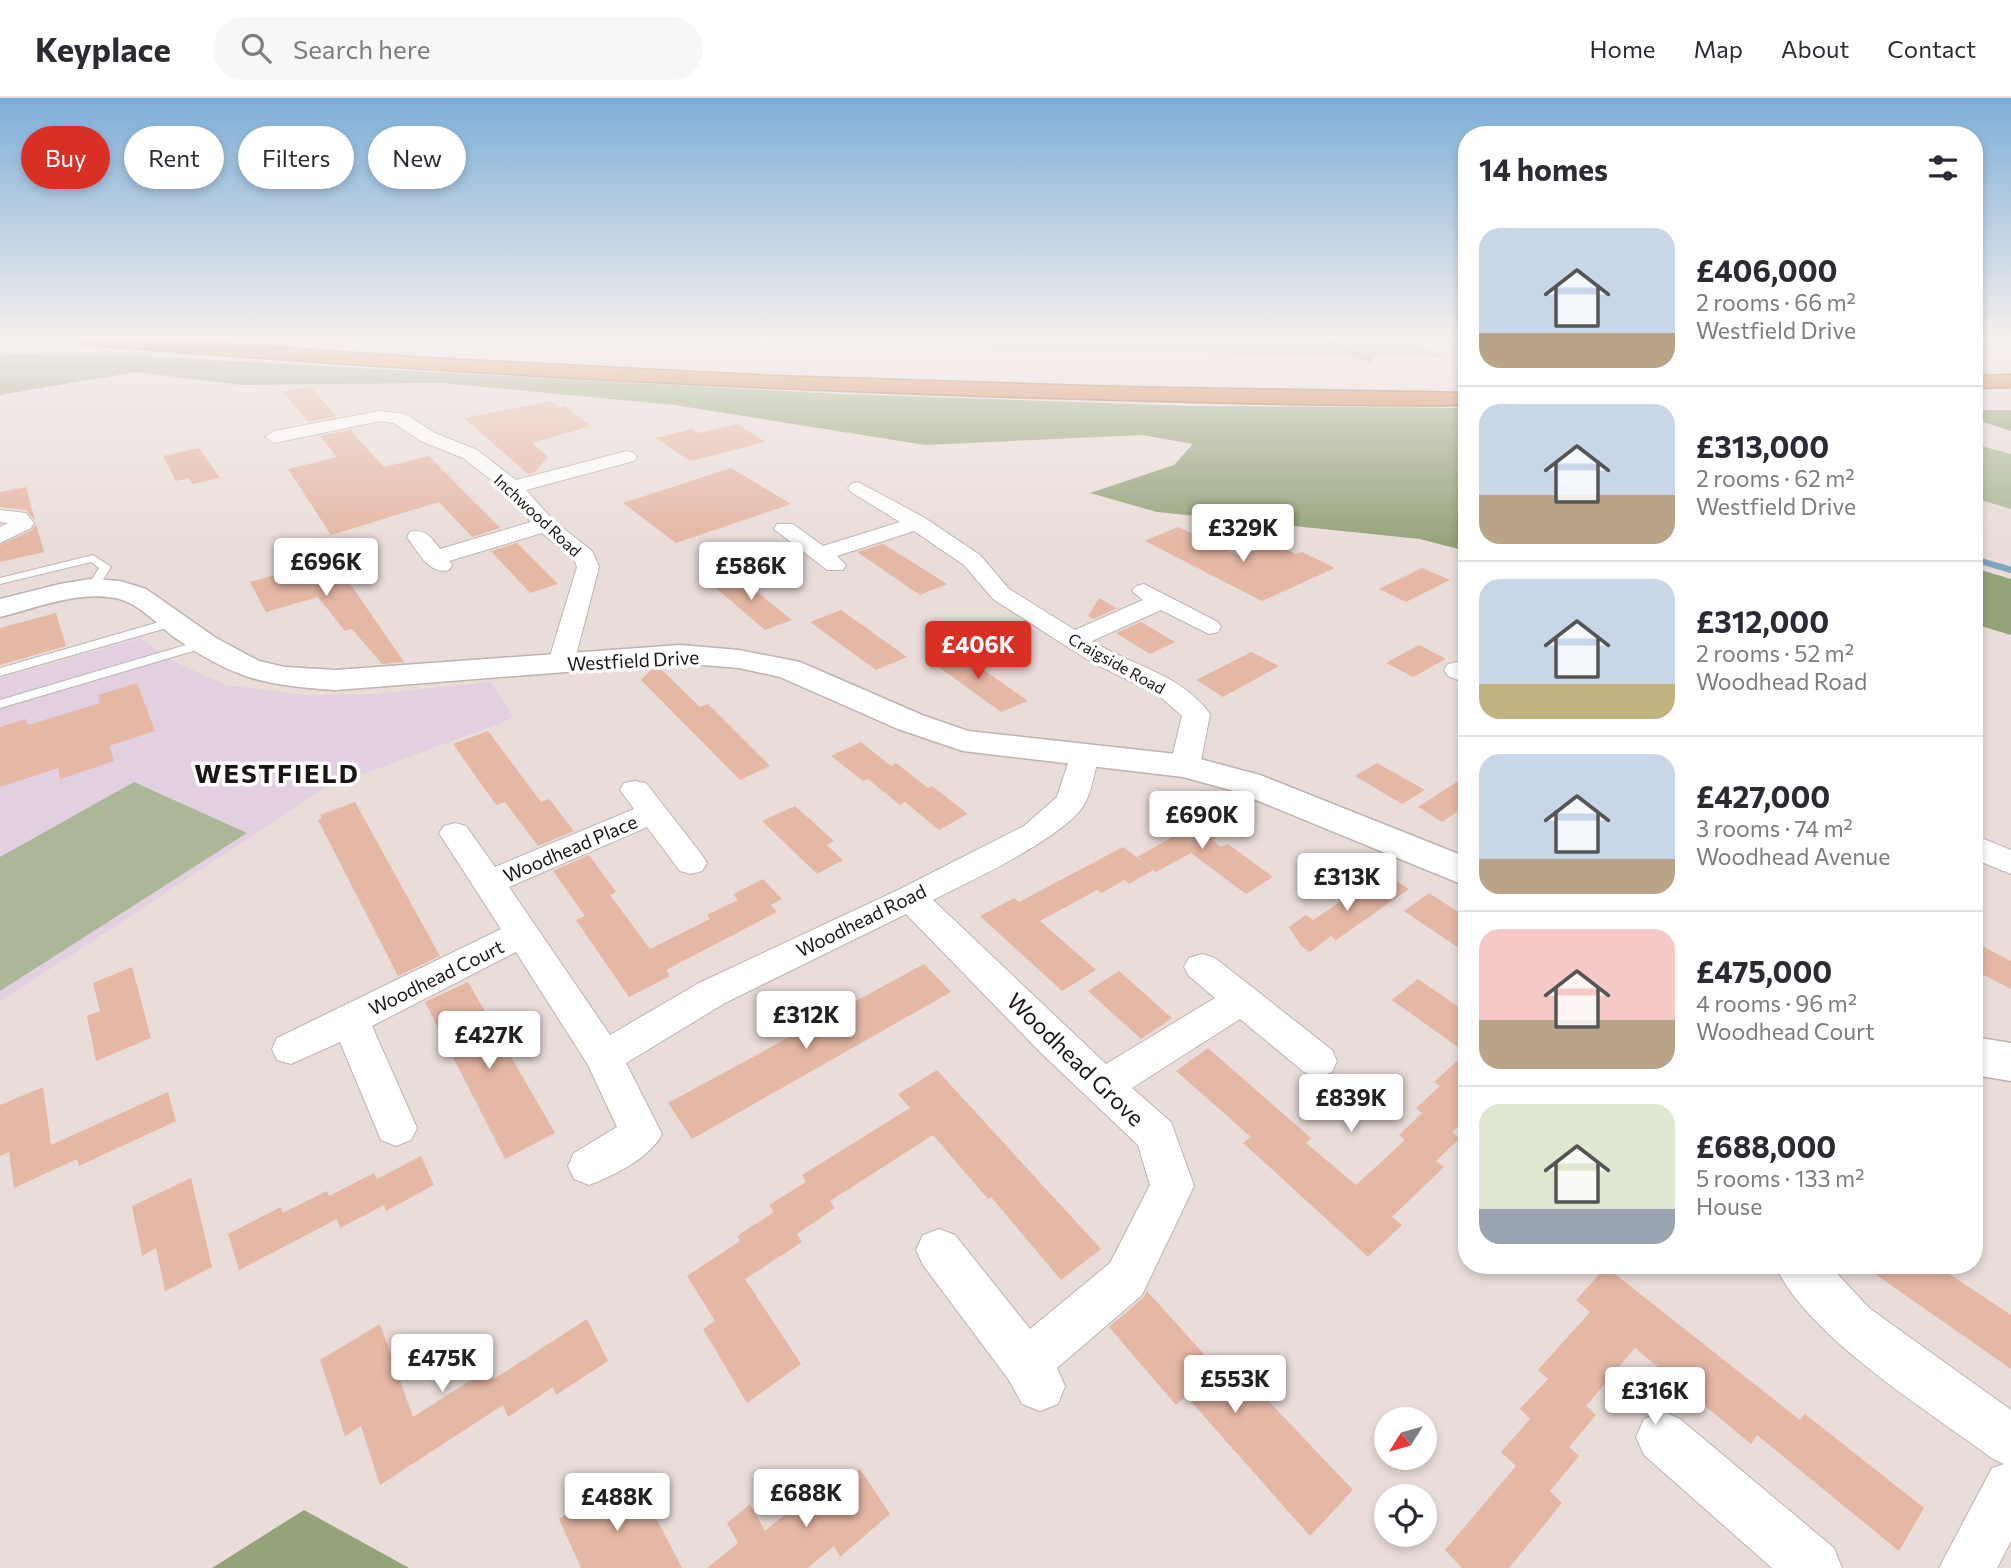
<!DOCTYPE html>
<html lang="en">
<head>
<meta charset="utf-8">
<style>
  body { margin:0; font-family:Commissioner,sans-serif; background:#f7f7f7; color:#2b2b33; height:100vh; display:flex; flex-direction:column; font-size:26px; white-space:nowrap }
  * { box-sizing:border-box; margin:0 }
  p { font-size:23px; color:#7c7c81 }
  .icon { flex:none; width:38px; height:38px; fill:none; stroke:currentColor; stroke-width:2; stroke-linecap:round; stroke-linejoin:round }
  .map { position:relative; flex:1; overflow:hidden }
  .sheet { position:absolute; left:1458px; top:28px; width:525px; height:1148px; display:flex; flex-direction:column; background:#fff; border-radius:28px; box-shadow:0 4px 10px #0003 }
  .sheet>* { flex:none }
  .top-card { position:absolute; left:21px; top:28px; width:665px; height:63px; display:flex; gap:14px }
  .needle { width:46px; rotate:233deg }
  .tools { position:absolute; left:1374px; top:1309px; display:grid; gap:14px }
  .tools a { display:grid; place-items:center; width:63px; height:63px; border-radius:50%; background:#fff; box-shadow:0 4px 10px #0003; font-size:35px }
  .price { position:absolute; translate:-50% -60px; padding:0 16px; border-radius:7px; background:#fff; color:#222; font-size:23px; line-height:46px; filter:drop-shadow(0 2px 4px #0008) }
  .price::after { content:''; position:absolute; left:50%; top:42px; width:21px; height:16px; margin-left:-10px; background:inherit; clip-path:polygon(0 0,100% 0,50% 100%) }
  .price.current { background:#d93025; color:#fff }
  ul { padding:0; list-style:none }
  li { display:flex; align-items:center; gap:21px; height:175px; padding:0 21px }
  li+li { border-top:2px solid #e1e1e2 }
  li span { display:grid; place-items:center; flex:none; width:196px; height:140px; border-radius:21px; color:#555 }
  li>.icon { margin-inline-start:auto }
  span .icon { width:84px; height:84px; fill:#fffc; stroke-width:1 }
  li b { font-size:30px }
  h2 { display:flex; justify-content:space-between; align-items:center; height:84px; padding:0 21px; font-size:30px }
  .tag { padding:0 24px; border-radius:32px; background:#fff; box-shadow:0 4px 10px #0003; font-size:24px; line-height:63px }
  .tag.current { background:#d93025; color:#fff }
  header { display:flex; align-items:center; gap:42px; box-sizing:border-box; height:98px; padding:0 35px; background:#fff; border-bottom:2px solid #e1e1e2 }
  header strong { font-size:33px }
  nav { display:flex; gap:38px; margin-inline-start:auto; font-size:24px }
  .search { width:490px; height:63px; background:#f7f7f7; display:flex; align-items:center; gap:18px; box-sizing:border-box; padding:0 24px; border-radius:38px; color:#7c7c81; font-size:26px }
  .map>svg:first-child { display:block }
  .education { fill:#e2d0e0 }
  .green { fill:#abb796 }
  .forest { fill:#95a37b }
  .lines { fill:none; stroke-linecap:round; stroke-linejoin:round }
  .stream-far1 { stroke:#7ea6c1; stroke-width:5 }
  .stream { stroke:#7ea6c1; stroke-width:6 }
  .building { fill:#e5b7a5 }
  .service-casing { stroke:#bfb3af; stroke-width:2 }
  .minor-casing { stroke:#bfb3af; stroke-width:2 }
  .tertiary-casing { stroke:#bfb3af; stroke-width:3 }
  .motorway-casing { stroke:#8f562e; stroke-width:3 }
  .service { fill:#fff; fill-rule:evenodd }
  .minor { fill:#fff; fill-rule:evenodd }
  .tertiary { fill:#fff; fill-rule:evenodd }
  .motorway { fill:#cd793c; fill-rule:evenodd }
  .labels { text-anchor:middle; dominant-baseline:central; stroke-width:7; stroke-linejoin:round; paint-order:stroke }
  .far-street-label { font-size:16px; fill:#1b1615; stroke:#fff }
  .street-label { font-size:19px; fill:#1b1615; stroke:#fff }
  .near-street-label { font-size:23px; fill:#1b1615; stroke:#fff }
  .district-label { font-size:26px; font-weight:bold; letter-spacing:2px; fill:#1b1615; stroke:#fff }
</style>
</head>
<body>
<header>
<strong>Keyplace</strong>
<div class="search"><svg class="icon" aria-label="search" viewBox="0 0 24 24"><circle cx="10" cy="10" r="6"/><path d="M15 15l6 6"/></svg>Search here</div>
<nav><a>Home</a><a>Map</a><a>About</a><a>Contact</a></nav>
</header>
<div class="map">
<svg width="2011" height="1470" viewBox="0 0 2011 1470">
  <rect width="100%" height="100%" fill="#eaddd9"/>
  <path class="education" d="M141,540l32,23 53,24 81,10 67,-1 117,-12 23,36 -191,71 -323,213v-324z"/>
  <path class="green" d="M1003,240h400l44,19 -460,-7z
    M1974,346l37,10v55l-37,-11z
    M134,684l113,51 -247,158v-134z"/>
  <path class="forest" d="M7,256l131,2 701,38 351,12 276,2v143l-46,-12 -263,-27 -67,-19 84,-28 19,-21 -51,-9 -217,10 -251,-40 -232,-22 -201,2 -105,-13 -136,23v-38z
    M1974,312h37v21l-37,-12z
    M1974,470l37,11v56l-37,-11z
    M304,1412l105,58h-197z"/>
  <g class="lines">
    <path class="stream-far1" d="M1317,240l53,22"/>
    <path class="stream" d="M1974,461l37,11"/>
  </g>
  <path class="building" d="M310,288l20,23 7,7 -29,6 -25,-30z
    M551,303l9,7 5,-2 26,20 -59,17 16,14 -13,15 -7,2 -64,-56z
    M737,326l28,18 -75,19 -34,-23 36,-9 6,4z
    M350,332l34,37 45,-11 71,72 -28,9 -33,-35 -108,33 -43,-66 49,-12 -17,-21z
    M199,350l21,30 -28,6 -3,-6 -13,3 -13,-25z
    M731,370l60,36 -115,39 -53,-40z
    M26,389l9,33 -9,-10 -26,-3v-15z
    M36,426l8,28 -44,10v-17l32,-15z
    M1178,429l63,29 32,-13 23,11 6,-2 33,16 -73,33 -117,-60z
    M322,445l82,119 -22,2 -30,-35 -7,2 -27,-34 -52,15 -16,-30 55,-15 -11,-16z
    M517,445l41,41 -28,9 -39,-42z
    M883,446l26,16 38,24 -27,11 -63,-43z
    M1422,470l28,12 -44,22 -27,-13z
    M735,476l57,46 -27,10 -55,-47z
    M1099,500l18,10 -24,11 -5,-3z
    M841,512l66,47 -31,13 -66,-48z
    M56,515l10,33 -66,19v-37z
    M1141,524l34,20 -25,12 -34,-21z
    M1419,547l27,14 -33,18 -27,-14z
    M954,551l74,52 -27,11 -72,-52z
    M1251,554l28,14 -56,31 -27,-17z
    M659,569l41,40 8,-3 62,62 -30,14 -99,-100 12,-12z
    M137,585l18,48 -46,15 5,15 -54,18 -2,-11 -58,19v-60l26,-8 2,6 72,-22 -2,-8z
    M488,633l53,71 8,-3 25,32 -36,15 -33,-44 -9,3 -43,-61z
    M861,644l30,24 5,-3 32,25 4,-2 36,28 -29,16 -34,-28 -5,3 -32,-26 -5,2 -32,-25z
    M1377,665l48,27 -23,14 -47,-28z
    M1466,678v30l-24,16 -24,-15z
    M355,704l85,154 -42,20 -80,-156 4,-2 -2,-3z
    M1164,707l29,21 20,-11 10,19 -11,6 9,7 7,-3 45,33 -27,17 -55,-41 -35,19 -19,-15 34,-19 -20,-16z
    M795,708l39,35 -7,4 16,15 -26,14 -55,-53z
    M1123,749l30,23 -24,14 -4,-4 -24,13 -4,-3 -57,31 56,49 -34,21 -82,-75 34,-18 5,4z
    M589,757l27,37 -6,3 40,54 60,-30 -3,-4 31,-15 -5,-6 30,-15 19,20 -11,6 6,7 -111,58 4,6 -41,21 -53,-77 9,-4 -32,-45z
    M1383,775l26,16 -73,51 -5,-4 -21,16 -9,-6 -12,-19 17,-12 7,5z
    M1429,795l37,24v36l-62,-42z
    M1974,844l37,19v28l-37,-19z
    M924,866l27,28 -259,147 -24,-36z
    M132,869l19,71 -55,23 -9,-45 13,-5 -7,-28z
    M1119,873l53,47 -31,21 -53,-48z
    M1418,881l48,33v107l-14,13 8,6 -24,23 8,6 -52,50 10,8 -34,32 -125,-114 8,-6 -75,-66 32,-23 103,90 -5,5 50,42 49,-45 -6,-5 23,-22 -6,-5 24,-22 -6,-4 32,-29 -74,-53z
    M468,884l87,151 -50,26 -80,-157z
    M937,972l164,179 -40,31 -70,-83 -3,2 -55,-64 -103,66 5,7 -38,26 5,8 -57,37 56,85 -54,39 -44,-74 12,-8 -28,-45 53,-35 -3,-5 37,-24 -5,-7 37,-23 -4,-7 108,-67 -12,-14z
    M43,989l8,58 117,-53 8,29 -97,45 -2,-7 -63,29 -5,-36 -9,4v-51z
    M421,1058l13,29 -48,26 -2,-6 -44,23 -3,-9 -98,51 -11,-36 53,-27 2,6 44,-22 2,5 45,-23 3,6z
    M191,1080l21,89 -47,24 -9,-43 -14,8 -10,-50z
    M1862,1167h74l75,50v54z
    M1606,1169l194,153 5,-6 119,94 -25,43 -142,-116 -6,9 -116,-96 -49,58 10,9 -27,32 10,9 -29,35 12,12 -53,65h-47l-17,-18 71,-84 -15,-14 29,-33 -10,-10 28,-30 -10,-9 52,-58 -14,-12z
    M1147,1193l83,92 11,-11 112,118 -43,46 -124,-140 -10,9 -67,-78 35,-30z
    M587,1221l21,42 -52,34 -3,-8 -45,30 -5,-12 -123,80 -19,-59 -16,10 -25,-76 60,-36 33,93 77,-49 4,11z
    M860,1371l30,45 -50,43 -6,-11 -26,22h-101l31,-25 -11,-20 23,-19 15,27 45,-37 6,11z
    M620,1377l21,43 11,-8 30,58h-101l-22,-49z"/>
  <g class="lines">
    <defs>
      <path id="service" d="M93,457l18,12 -15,24 -4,2 -6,-4 13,-21 -8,-6 -91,22v-6z
        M173,520l4,1v6l-177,51v-8z
        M206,541l4,1v6l-210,62v-8z"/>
      <path id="minor" d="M380,313l25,3 30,19 42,17 39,30 111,-29 7,2 3,4 -3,4 -108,29 27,30 39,31 7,16 -25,96 -4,6 -9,2 -9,-2 -4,-6 29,-96 -3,-8 -32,-26 -93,28 3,4 -3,5c-20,5 -31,-18 -42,-33l3,-5c16,-4 21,6 30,17l91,-27 -25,-31 -43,-33 -42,-17 -27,-18 -14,-2 -106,22 -9,-6 9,-6z
        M858,384l67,36 55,37 29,34 66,41 68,-30 -11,-9 4,-5 8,-2 74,38 3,5 -3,5 -9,2 -48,-24 -69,31c38,24 91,34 118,73l-10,52 -5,6 -10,3 -10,-3 -5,-6 12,-50 -25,-22 -66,-32 -98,-63 -29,-34 -50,-34 -77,25 9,9 -3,5h-16l-53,-41 3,-5h16l30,22 77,-24 -49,-30 -3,-4 3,-4z
        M0,412l26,3 8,10 -3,5 -31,15v-16l8,-4 -8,-1z
        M1457,564l9,3v18l-18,-7 -4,-6 4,-6z
        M1085,647l10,3 4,6c-4,15 -6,33 -13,47 -15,34 -118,81 -153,99l173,164 109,-66 -26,-22 -5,-9 5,-9 13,-4 13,4 117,92 5,11 -5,11 -14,5 -14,-5 -64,-53 -108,69 39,34 23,64 -52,109 -85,73 8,18 -7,18 -18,7 -18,-7 -13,-24 -86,-115 -7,-15 7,-15 16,-6 16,6 75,94 80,-66 40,-78 -12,-40 -98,-93 -134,-138 -181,89 -99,60 36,71c-12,24 -49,42 -73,51l-15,-6 -6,-13 6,-13 43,-26 -29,-62 -72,-113 -144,74 45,102 -6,12 -15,6 -15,-6 -41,-98 -49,22 -14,-4 -5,-11 5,-11 224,-109 -62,-96 5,-7 11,-3 11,3 29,41 139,-58 -14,-19 4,-7 11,-2 11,2 56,72 5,8 -5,8 -11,3 -11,-3 -33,-44 -138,60 101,148 89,-52 199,-93 126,-64 33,-29 14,-43 4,-6z
        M1974,737l37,15v24l-37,-15z
        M1775,1167h54l40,43 142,102v131l-14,27h-58l53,-100 12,-4 -11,-5c-63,-47 -187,-123 -218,-194z
        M1662,1313l18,8 154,129 8,20h-70l-128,-113 -8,-18 8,-18z"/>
      <path id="tertiary" d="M90,481l30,2 26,8 70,49 43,23 26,6 51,3 344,-25 59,5 61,12 122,53 46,16 217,24 75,20 206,82v29l-232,-95 -51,-14 -220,-26 -65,-22 -118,-52 -41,-9 -59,-5 -344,27c-69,-4 -102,-11 -159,-51 -19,-13 -38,-37 -62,-41 -39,-7 -78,10 -115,19v-18l60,-15z
        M1974,939l37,6v38l-37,-6z"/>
      <path id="motorway" d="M71,240h75l280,20 347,18 346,11 347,6v12c-137,1 -274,-3 -411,-7 -326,-9 -650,-28 -975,-54z
        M2011,277v12l-37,1v-12z"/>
    </defs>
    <use href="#service" class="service-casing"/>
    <use href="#minor" class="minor-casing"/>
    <use href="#tertiary" class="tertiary-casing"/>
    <use href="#motorway" class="motorway-casing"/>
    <use href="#service" class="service"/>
    <use href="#minor" class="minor"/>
    <use href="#tertiary" class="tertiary"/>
    <use href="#motorway" class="motorway"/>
  </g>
  <linearGradient id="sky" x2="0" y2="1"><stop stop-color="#7daed8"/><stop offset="0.54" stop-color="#f6f0ee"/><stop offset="1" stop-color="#f6f0ee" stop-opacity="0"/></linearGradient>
  <rect width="2011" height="445" fill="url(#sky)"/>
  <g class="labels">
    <g class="far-street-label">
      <text transform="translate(538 417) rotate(43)">Inchwood Road</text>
      <text transform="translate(1117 565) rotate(29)">Craigside Road</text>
    </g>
    <g class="street-label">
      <text transform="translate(633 562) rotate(-3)">Westfield Drive</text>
      <text transform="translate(570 750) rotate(-23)">Woodhead Place</text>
      <text transform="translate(861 822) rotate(-26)">Woodhead Road</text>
      <text transform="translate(436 879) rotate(-26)">Woodhead Court</text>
    </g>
    <g class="near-street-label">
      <text transform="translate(1076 961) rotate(44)">Woodhead Grove</text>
    </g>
    <g class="district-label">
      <text x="277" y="674">WESTFIELD</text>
    </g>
  </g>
</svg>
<div class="tools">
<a><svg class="needle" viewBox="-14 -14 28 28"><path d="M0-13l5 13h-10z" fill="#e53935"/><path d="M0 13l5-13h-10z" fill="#7c7c81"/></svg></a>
<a><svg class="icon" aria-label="locate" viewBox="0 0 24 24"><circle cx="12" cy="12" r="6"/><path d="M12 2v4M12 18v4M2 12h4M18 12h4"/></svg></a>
</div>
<b class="price" style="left:1243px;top:466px">£329K</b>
<b class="price" style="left:326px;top:500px">£696K</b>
<b class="price" style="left:751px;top:504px">£586K</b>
<b class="price current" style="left:978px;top:583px">£406K</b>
<b class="price" style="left:1202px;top:753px">£690K</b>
<b class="price" style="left:1347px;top:815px">£313K</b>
<b class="price" style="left:806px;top:953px">£312K</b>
<b class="price" style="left:489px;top:973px">£427K</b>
<b class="price" style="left:1351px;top:1036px">£839K</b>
<b class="price" style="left:442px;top:1296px">£475K</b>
<b class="price" style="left:1235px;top:1317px">£553K</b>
<b class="price" style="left:1655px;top:1329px">£316K</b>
<b class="price" style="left:806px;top:1431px">£688K</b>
<b class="price" style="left:617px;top:1435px">£488K</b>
<div class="top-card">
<a class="tag current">Buy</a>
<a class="tag">Rent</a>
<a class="tag">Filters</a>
<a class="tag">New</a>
</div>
<section class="sheet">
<h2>14 homes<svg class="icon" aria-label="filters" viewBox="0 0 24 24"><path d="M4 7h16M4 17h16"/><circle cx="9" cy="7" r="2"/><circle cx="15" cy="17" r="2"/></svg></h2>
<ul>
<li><span style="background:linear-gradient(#c9d6e8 75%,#b9a48a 0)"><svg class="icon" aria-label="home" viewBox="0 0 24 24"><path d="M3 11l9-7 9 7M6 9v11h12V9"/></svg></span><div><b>£406,000</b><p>2 rooms · 66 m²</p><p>Westfield Drive</p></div></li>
<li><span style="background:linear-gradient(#c9d6e8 65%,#b9a48a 0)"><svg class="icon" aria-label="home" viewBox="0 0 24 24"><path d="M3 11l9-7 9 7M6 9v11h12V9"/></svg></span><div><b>£313,000</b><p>2 rooms · 62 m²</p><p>Westfield Drive</p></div></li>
<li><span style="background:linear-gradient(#c9d6e8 75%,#c2b280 0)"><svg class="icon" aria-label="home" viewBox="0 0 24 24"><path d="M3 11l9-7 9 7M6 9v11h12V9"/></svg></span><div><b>£312,000</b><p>2 rooms · 52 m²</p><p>Woodhead Road</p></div></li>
<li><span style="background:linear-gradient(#c9d6e8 75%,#b9a48a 0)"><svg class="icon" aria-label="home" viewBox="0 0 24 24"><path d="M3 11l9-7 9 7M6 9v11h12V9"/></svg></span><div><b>£427,000</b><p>3 rooms · 74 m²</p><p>Woodhead Avenue</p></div></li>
<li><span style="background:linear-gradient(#f6c9c9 65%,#b9a48a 0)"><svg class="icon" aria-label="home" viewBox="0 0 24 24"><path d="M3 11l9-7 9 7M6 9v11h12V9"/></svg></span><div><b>£475,000</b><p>4 rooms · 96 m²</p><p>Woodhead Court</p></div></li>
<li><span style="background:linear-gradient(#dfe7d0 75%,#9aa5b1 0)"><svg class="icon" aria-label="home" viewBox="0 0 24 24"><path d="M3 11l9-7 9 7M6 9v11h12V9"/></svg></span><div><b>£688,000</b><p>5 rooms · 133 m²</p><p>House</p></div></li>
</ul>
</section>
</div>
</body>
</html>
